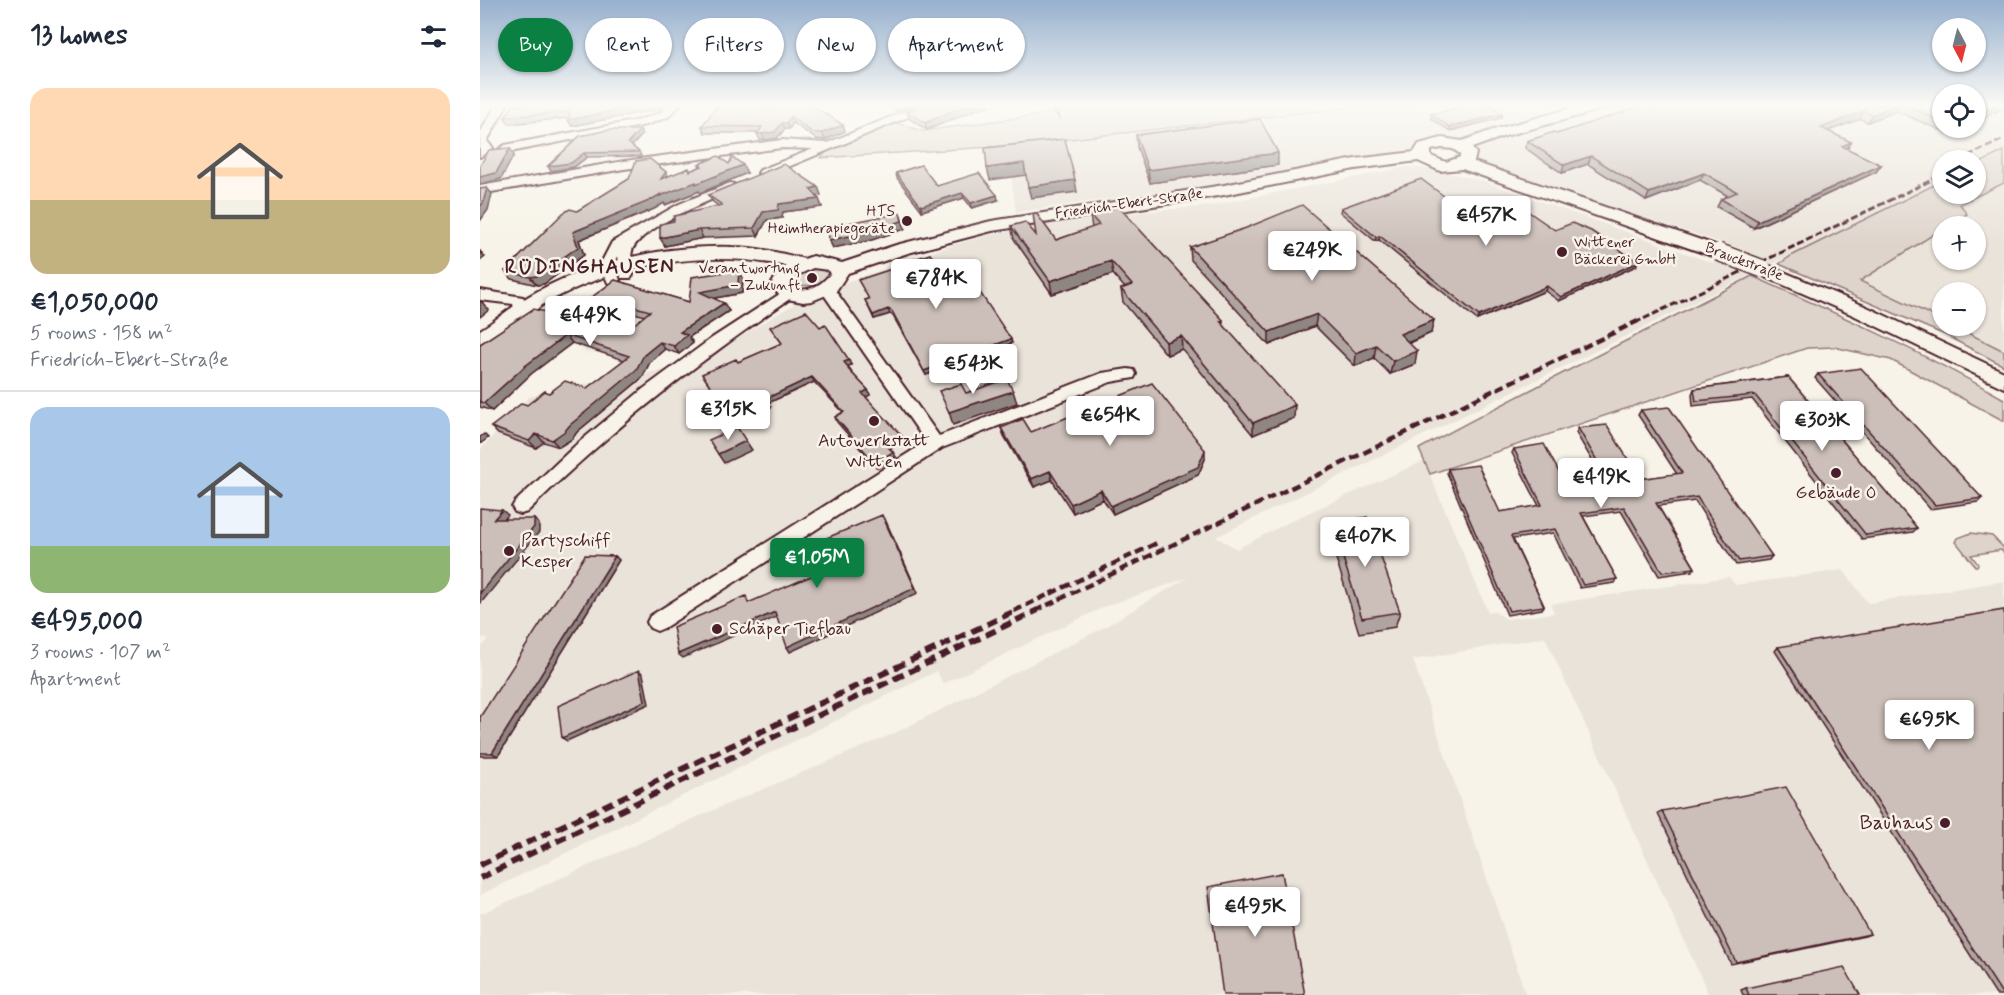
<!DOCTYPE html>
<html lang="en">
<head>
<meta charset="utf-8">
<style>
  body { margin:0; font-family:Mynerve,sans-serif; background:#f2f2f3; color:#1f2937; height:100vh; display:flex; flex-direction:column; font-size:22px; white-space:nowrap }
  * { box-sizing:border-box; margin:0 }
  p { font-size:20px; color:#747a83 }
  .icon { flex:none; width:33px; height:33px; fill:none; stroke:currentColor; stroke-width:2; stroke-linecap:round; stroke-linejoin:round }
  .map { position:relative; flex:1; overflow:hidden }
  .side { display:flex; flex-direction:column; background:#fff; width:480px }
  .side>* { flex:none }
  .banner { position:absolute; left:18px; top:18px; width:570px; height:54px; display:flex; gap:12px }
  .needle { width:39px; rotate:173deg }
  .tools { position:absolute; left:1452px; top:18px; display:grid; gap:12px }
  .tools a { display:grid; place-items:center; width:54px; height:54px; border-radius:50%; background:#fff; box-shadow:0 2px 4px #0004; font-size:30px }
  .price { position:absolute; translate:-50% -51px; padding:0 14px; border-radius:6px; background:#fff; color:#222; font-size:20px; line-height:39px; filter:drop-shadow(0 2px 3px #0008) }
  .price::after { content:''; position:absolute; left:50%; top:36px; width:18px; height:14px; margin-left:-9px; background:inherit; clip-path:polygon(0 0,100% 0,50% 100%) }
  .price.selected { background:#0b8043; color:#fff }
  ul { padding:0; list-style:none }
  li { display:grid; align-content:center; gap:12px; height:318px; padding:0 30px }
  li+li { border-top:2px solid #e0e1e3 }
  li span { display:grid; place-items:center; height:186px; border-radius:18px; color:#555 }
  li>.icon { margin-inline-start:auto }
  span .icon { width:108px; height:108px; fill:#fffc; stroke-width:1 }
  li b { font-size:26px }
  h2 { display:flex; justify-content:space-between; align-items:center; height:72px; padding:0 30px; font-size:26px }
  .chip { padding:0 21px; border-radius:27px; background:#fff; box-shadow:0 2px 4px #0004; font-size:21px; line-height:54px }
  .chip.selected { background:#0b8043; color:#fff }
  main { display:flex; flex:1; min-height:0 }
  .map>svg:first-child { display:block }
  .built { fill:#eae3da }
  .green { fill:#ded4cc; stroke:#947a7c; stroke-width:1.5 }
  .lines { fill:none; stroke-linecap:round; stroke-linejoin:round }
  .minor-casing { stroke:#4a1f2b; stroke-width:4 }
  .tertiary-casing { stroke:#4a1f2b; stroke-width:4 }
  .minor { fill:#f7f3e8; fill-rule:evenodd }
  .tertiary { fill:#f7f3e8; fill-rule:evenodd }
  .rail-far2 { stroke:#4a1f2b; stroke-width:3; stroke-dasharray:7 3; stroke-linecap:butt }
  .rail-far1 { stroke:#4a1f2b; stroke-width:4.5; stroke-dasharray:9 4.5; stroke-linecap:butt }
  .rail { stroke:#4a1f2b; stroke-width:6; stroke-dasharray:11 6; stroke-linecap:butt }
  .tertiary-bridge-casing { stroke:#4a1f2b; stroke-width:20; stroke-linecap:butt }
  .tertiary-bridge { stroke:#f7f3e8; stroke-width:17 }
  .wall { fill:#afa49f; stroke:#4a1f2b; stroke-width:1.5; fill-rule:evenodd }
  .shaded-wall { fill:#8f8682; stroke:#4a1f2b; stroke-width:1.5 }
  .building { fill:#ccbfb9; stroke:#4a1f2b; stroke-width:1.5; fill-rule:evenodd }
  .poi-dot { fill:#4a1f2b; stroke:#f7f3e8; stroke-width:2 }
  .labels { text-anchor:middle; dominant-baseline:central; stroke-width:5; stroke-linejoin:round; paint-order:stroke }
  .far-street-label { font-size:15px; fill:#4a1f2b; stroke:#f7f3e8 }
  .far-poi-label { font-size:15px; fill:#4a1f2b; stroke:#f7f3e8; text-anchor:end }
  .poi-label { font-size:18px; fill:#4a1f2b; stroke:#f7f3e8 }
  .far-district-label { font-size:20px; font-weight:bold; letter-spacing:1.5px; fill:#4a1f2b; stroke:#f7f3e8 }
  .near-poi-label { font-size:21px; fill:#4a1f2b; stroke:#f7f3e8; text-anchor:end }
</style>
</head>
<body>
<main>
<section class="side">
<h2>13 homes<svg class="icon" aria-label="filters" viewBox="0 0 24 24"><path d="M4 7h16M4 17h16"/><circle cx="9" cy="7" r="2"/><circle cx="15" cy="17" r="2"/></svg></h2>
<ul>
<li><span style="background:linear-gradient(#ffd9b3 60%,#c2b280 0)"><svg class="icon" aria-label="home" viewBox="0 0 24 24"><path d="M3 11l9-7 9 7M6 9v11h12V9"/></svg></span><div><b>€1,050,000</b><p>5 rooms · 158 m²</p><p>Friedrich-Ebert-Straße</p></div></li>
<li><span style="background:linear-gradient(#a9c7e8 75%,#8fb573 0)"><svg class="icon" aria-label="home" viewBox="0 0 24 24"><path d="M3 11l9-7 9 7M6 9v11h12V9"/></svg></span><div><b>€495,000</b><p>3 rooms · 107 m²</p><p>Apartment</p></div></li>
</ul>
</section>
<div class="map">
<svg width="1524" height="995" viewBox="0 0 1524 995">
  <rect width="100%" height="100%" fill="#f7f3e8"/>
  <filter id="ink" filterUnits="userSpaceOnUse"><feTurbulence type="fractalNoise" baseFrequency=".0167" numOctaves="2"/><feDisplacementMap in="SourceGraphic" scale="12" xChannelSelector="R" yChannelSelector="G"/><feConvolveMatrix kernelMatrix="1 2 1 2 8 2 1 2 1" color-interpolation-filters="sRGB"/></filter>
  <g filter="url(#ink)">
    <path class="built" d="M893,105h569v23h34v-23h28v46l-28,14v-5h-34v21l-726,356 21,12 62,-32 125,-56 64,151 5,-1 14,8 47,-6 -3,-9 171,-26 7,-1 6,8 108,-15 25,33 136,-22v414h-295l-164,-358 -132,23 113,335h-1046v-81l222,-99 191,-81 210,-106 84,-50 -81,28 -163,78 -6,-13 -457,224v-246l8,-10 -8,-2v-187l49,-53 51,-12 122,-22 21,-16 86,-52 144,-50 36,-10 99,-18 121,-11 198,-39 25,2 51,12 230,82 29,-14 -248,-79 -17,-7 -5,-7 -26,-16h-14l-22,11 -38,4 -124,25 -232,32 -9,-66z
      M1524,183v168l-50,-25h22v-34h-34v28l-83,-39 83,-52v31h34v-34h-29l12,-21z"/>
    <path class="green" d="M628,105h265l-366,41 -186,12 12,-14 64,-21 26,8z
      M1524,151v32l-44,21 7,10 -20,12h-5v3l-82,52 82,39v6h12l50,25v15l-59,-31 -166,-71 12,-8 151,-75v13h34v-29z
      M329,269h12l7,4v4l-14,9 -16,-1 -2,-7z
      M1272,276c86,38 170,76 252,123v22l-113,-61 -57,-13 -27,1 -377,126 -11,-25c110,-60 222,-115 333,-173z
      M1491,533l21,3 12,12v5l-3,-3 -30,5 7,9 -1,2h-2l-19,-24 2,-4z"/>
    <g class="lines">
      <defs>
        <path id="minor" d="M16,105h11l-20,36 6,7 -13,9v-24z
          M188,105h12l-12,12 -22,8 -141,28 -6,-4 6,-4 134,-25 21,-7z
          M440,105h17l-173,72 -6,-4 2,-3 53,-21 -31,-1 -158,21 -144,25v-8l144,-25 158,-21 45,3z
          M250,183l4,1 2,3 -2,3c-23,10 -95,38 -102,61 -2,7 1,18 1,24l-2,3h-10l-3,-22 -4,9 6,15 -7,4 -5,-1 -8,-18 12,-23 67,-38z
          M347,285l5,1 107,150 163,-63 26,-4 6,1 2,4 -2,4 -23,4 -169,66 -278,180 -7,3 -7,-3 -3,-6 3,-6 276,-174 -106,-153z
          M309,288l5,2 2,3 -2,3c-95,65 -185,135 -267,216l-6,2 -6,-2 -3,-5 3,-5 62,-58 66,-55 69,-51z
          M0,290l43,7 6,8 -3,11h-10l-3,-12 -33,-4z"/>
        <path id="tertiary" d="M1103,105h26l-2,3 -102,28 -33,12 4,5 -2,9 250,86 3,4 -3,4h-12l-250,-87 -22,2 -22,-10 -63,8 -131,26 -232,36 -84,22 -60,20 -12,18 -24,10 -9,1 -16,-3 -7,-3 -9,-11 8,-14 7,-5c-81,-17 -170,-3 -242,38 -7,4 -12,10 -18,14 -12,10 -26,18 -39,26l-7,2v-16c17,-10 32,-24 49,-34 58,-34 136,-51 203,-49 25,0 49,6 72,12l9,-3 29,7 54,-18 95,-24 233,-36 131,-26 59,-7 5,-8 23,-6 20,3 31,-11zM962,148l11,1 7,5v3l-14,5 -15,-6v-6zM333,268l15,2 2,4c-9,12 -27,22 -39,10l5,-8z
          M1283,263l104,44 137,65v16l-151,-73 -97,-42 -2,-4 2,-4z"/>
      </defs>
      <use href="#minor" class="minor-casing"/>
      <use href="#tertiary" class="tertiary-casing"/>
      <use href="#minor" class="minor"/>
      <use href="#tertiary" class="tertiary"/>
      <path class="rail-far2" d="M1479,160l45,-21
        M1155,323l307,-148"/>
      <path class="rail-far1" d="M534,611l143,-68
        M555,611l603,-290"/>
      <path class="rail" d="M0,865l537,-255
        M0,878l558,-268"/>
      <defs>
        <path id="tertiary-bridge" d="M1238,252l45,17"/>
      </defs>
      <use href="#tertiary-bridge" class="tertiary-bridge-casing"/>
      <use href="#tertiary-bridge" class="tertiary-bridge"/>
    </g>
    <path class="wall" d="M104,105h76v4l-88,17 -4,-6 1,-2 -60,6 -4,-7z
      M334,105l-1,1 30,19 2,6 -20,9 -9,-1 -23,-16 -4,6h-4l-8,9 -17,2 -3,-7h-52l-3,-7 69,-17z
      M407,105h27l-17,7z
      M568,105h9l2,13z
      M1188,105h274v23h18l-13,5 -51,-22 -28,11 -8,-3 -32,12 23,11 -4,7 34,16 -5,7 -122,56 -37,-21 4,-8 7,-3 -28,-16 -54,21 -58,-37 -26,9 -37,-25 2,-7 128,-31z
      M497,109l-50,21 -17,-11 -3,-7z
      M951,114h71l-1,4 -51,13 -19,-13z
      M162,135l-10,11 7,6 2,4 -54,1 -13,10 -23,4 -3,-5 32,-30z
      M656,135l142,30 -128,18 -13,-36z
      M219,164h30l18,9 -47,20 -1,-2 -34,14 -1,-2 -10,6 -75,31 5,15 -40,29 -7,1 -25,-6 -7,-8 72,-60 52,-32 37,-7 2,4 22,-5 10,-4z
      M416,173l41,13 61,14 -26,8 -8,-10 -42,13 -25,-33z
      M228,195h113l-5,1 6,11 -39,5 -1,6 -15,2 -9,16 -55,2 -38,8 9,-25 44,-15 -5,-4z
      M861,208l134,11 37,-3 43,14 81,36 -77,35 -14,-10 -68,29 -98,-80 -4,1 -35,-29z
      M610,215l133,105v5l71,93 -41,17 -71,-86 -15,6 -44,-53 -2,-13 4,-1 -12,-14 -61,20 -38,-55 -3,-13 45,14 36,-12z
      M710,247l241,86 -22,10 6,21 -25,10 -16,-16 -19,8 -40,-40 -46,19 -78,-85z
      M432,260l38,8 62,75 -86,32 -33,-59 -3,-2 -16,5 -9,-19 3,-1 44,-37z
      M263,278l-1,15 -28,5 15,13 -40,26 4,6 -14,11 -14,-5 -15,13 -8,16 -65,54 -5,7 -13,8 -15,-5 -8,6 -38,-14 -7,-7 58,-34 38,-5 37,-28 -52,-17 -41,31 -39,37 -12,-4v-63l71,-31 29,-7 35,-26 74,22zM140,309l25,7 -19,15 -26,-7z
      M290,327l81,38 -3,1 4,7 16,17 2,5 -4,2 38,44 -14,8 6,8 -19,11 -40,-46 -2,-5 8,-5 -29,-30 -46,21 3,4 -35,17 -34,-50 36,-12 44,-19z
      M1338,374l164,124 -4,4 -48,7 -115,-131z
      M1308,377l129,151 -4,4 -51,7 -110,-140 -59,7 -1,-12 2,-5z
      M1161,410l131,146 -3,4 -33,5 -41,-64 -37,5 37,62 -3,3 -33,5 -38,-65 -38,5 34,63 -2,4 -35,5 -27,-55 -40,6 31,67 -2,3 -35,6 -60,-142 1,-4 52,43 39,-6 -27,-53 2,-4 54,40 38,-5 -30,-51 2,-5 62,51 37,-5 -39,-59z
      M521,428l30,4 174,27 -7,16 -85,39 -10,-15 -30,14 -21,-33 -18,7 -30,-51z
      M852,523l68,89 -5,15 -36,6 -29,-94z
      M135,556l4,4 -121,196h-18v-39z
      M1298,647l226,348h-8l-221,-344z
      M1182,811l208,123 -5,2 -134,28 -73,-150z
      M1266,988l114,7h-117l-2,-5z"/>
    <path class="shaded-wall" d="M163,105h17v4l-88,17 -4,-6z
      M415,105h19l-17,7z
      M486,105h25l-14,4 -50,21 -2,-7z
      M1415,105h4l-3,6 -28,11 4,-7z
      M1518,105h6v3l-28,13v-5z
      M1384,111l-4,8 -43,16 4,-7z
      M1022,114l-1,4 -51,13v-4z
      M311,117l2,6 -4,6 -3,-6z
      M302,123l3,6 -8,9 -12,2 -3,-6z
      M363,125l2,6 -20,9 -3,-7z
      M1471,128h9l-13,5z
      M160,130l2,5 -12,12 -2,-4z
      M1371,142l-5,8 -4,-4z
      M30,148l4,7 -13,24 -21,5v-7z
      M104,153l3,4 -13,10 -23,4 -3,-5z
      M798,153v12l-128,18 -2,-13z
      M1111,156l-3,8 -26,9 2,-8z
      M544,163l2,12 -36,5 -3,-12z
      M263,165l4,8 -47,20 -1,-2 -34,14 -1,-2 -10,6 -75,31 5,15 -40,29 -7,1 -7,-8 43,-45 88,-38z
      M1401,165l-5,7 -122,56 4,-7z
      M1224,173l-4,7 -54,21 3,-8z
      M595,180l2,12 -46,6 -3,-11z
      M338,187l3,8 -8,2 -3,-8z
      M7,188l5,6 -4,16 -8,11v-14z
      M482,193l2,5 -42,13 -1,-5z
      M517,195l1,5 -26,8 -1,-5z
      M339,199l3,8 -39,5 -1,6 -15,2 -9,16 -4,-8 9,-16 16,-8z
      M420,213l5,16 -36,12 -36,7 -4,-8z
      M219,230l4,8 -38,8 -5,-8z
      M900,236l-1,4 -4,1 1,-4z
      M0,251l5,6 -5,4z
      M631,261l2,13 -61,20 -2,-13z
      M1158,262l-2,4 -77,35 2,-4z
      M259,270l4,8 -1,15 -37,7 -5,-8z
      M1067,286l-2,5 -68,29 2,-4z
      M1,301l8,9 -9,7v-15z
      M134,301l6,8 -26,19 -6,-8z
      M244,303l5,8 -40,26 4,6 -14,11 -5,-8 6,-14z
      M408,309l2,5 -16,5 -1,-4z
      M837,314l-2,12 -46,19v-13z
      M954,320l-3,13 -34,14 3,-13z
      M86,335l6,8 -41,31 -39,37 -8,-8 41,-37z
      M701,336l1,13 -15,6 -1,-13z
      M531,339l1,4 -86,32 -2,-4z
      M180,342l5,7 -15,13 -8,16 -65,54 -5,7 -13,8 -7,-7 18,-15 74,-70z
      M896,345l-2,13 -19,8 1,-13z
      M937,351l-2,13 -25,10 3,-13z
      M369,360l2,5 -4,2 -3,-5z
      M332,377l2,5 -46,21 3,4 -35,17 -3,-5 32,-20z
      M388,390l2,5 -6,3 -2,-5z
      M533,391l4,12 -64,22 -4,-13z
      M815,405l-1,13 -41,17v-12z
      M4,434l4,4 -8,6v-7z
      M56,434l8,8 -8,6 -7,-7z
      M422,436l2,5 -16,9 -2,-5z
      M266,441l6,9 -28,13 -6,-9z
      M725,450v9l-7,16 -85,39 -2,-8z
      M413,452l3,5 -19,11 -2,-5z
      M570,471l2,9 -18,7 -3,-8z
      M621,490l2,9 -30,14 -2,-9z
      M22,510l6,5 -8,9 -6,-5z
      M54,519l5,5v8l-58,71 -1,-1v-9z
      M405,519l33,74 -128,59 -3,-5z
      M135,556l4,4 -121,196 -6,-3z
      M295,612l4,4 -96,42 -5,-4z
      M159,670l4,4 6,30 -82,37 -5,-3z"/>
    <path class="building" d="M34,105l70,1 59,-1 -75,15 2,-8 -65,5z
      M238,105h37l16,4 6,-4h35l31,20 -21,8h-9l-22,-16 -5,6h-4l-7,9 -13,2h-5l5,-7 -60,-1z
      M442,105h44l-41,18 -18,-11z
      M992,105h20l10,9 -52,13 -19,-13z
      M1164,105h4l7,5 13,-5h227l-23,10 -8,-4 -43,17 30,14 -9,4 39,19 -123,56 -37,-22 16,-7 -33,-19 -55,20 -58,-37 -27,9 -37,-24 27,-9 3,2z
      M1426,105h36v17z
      M1496,105h22l-22,11z
      M780,119l18,34 -130,17 -12,-35z
      M128,130h32l-12,13 11,9 -55,1 -13,10 -23,3 32,-30z
      M585,139l10,41 -47,7 -4,-24 -37,5 -2,-20z
      M30,148l-14,25 -16,4v-11l9,-16z
      M238,156l11,8 3,-7 11,8 -47,19v-2l-36,14 1,-2 -12,7 -76,31 5,15 -41,29 -7,1 -25,-6 58,-58 7,-4 7,2 52,-32 7,-18 14,-2 16,13 -5,7 28,-11 1,3 12,-5 -3,-2z
      M304,164l34,23 -8,2 9,10 -40,5 -1,6 -15,2 -9,16 -55,2 -39,8v-14l14,-3v-5l48,-11 -14,-10z
      M441,165l16,21 42,-13 18,22 -26,8 -9,-10 -41,13 -25,-33z
      M941,179l54,40 26,-10 11,7 14,-6 29,20 17,-7 19,8 47,31 -77,35 -14,-11 -68,30 -99,-80 -4,1 -35,-29z
      M7,188l-4,15 -3,4v-18z
      M822,205l132,115 -34,14 17,17 -24,10 -17,-16 -20,8 -39,-39 -48,18 -79,-85 56,-19z
      M638,206l105,114 -3,1 75,84 -42,18 -72,-87 -15,6 -45,-53 11,-4 -21,-24 -61,20 -39,-55 14,-4 11,13 -3,-21 3,-1 20,27 43,-15 -9,-10z
      M420,213l2,8 -36,12 -37,7 -2,-13z
      M450,254l8,11 9,-3 3,6 11,-4 50,75 -87,32 -32,-60 -4,-2 -15,6 -8,-15 4,-1 -11,-19 55,-18 -1,-2z
      M259,270l-1,15 -38,7 24,11 -44,29 7,3 -13,11 -14,-4 -16,13 -8,15 -66,55 -5,6 -13,9 -16,-6 -7,7 -38,-14 31,-24 5,2 18,-14 4,2 16,-12 22,7 42,-32 -63,-21 -41,31 -41,37 -4,-1v-58l53,-35 18,4 15,-10 14,3 35,-26 74,22 3,-25zM134,301l36,10 -24,20 -38,-11z
      M326,311l14,16 5,-3 24,36 -5,2 5,6 -1,1 20,21 -6,3 40,43 -16,9 7,7 -18,11 -40,-46 9,-5 -32,-35 -47,22 3,3 -35,17 -31,-45 34,-15 2,3 44,-19 -12,-16z
      M1381,368l121,130 -47,7 -117,-131z
      M1308,377l129,151 -51,7 -111,-140 -59,6 -2,-12z
      M527,379l6,12 -64,21 -10,-21 22,-7 5,9z
      M672,383l53,67 -7,17 -87,39 -10,-16 -30,14 -21,-33 -19,8 -30,-51 22,-9 8,13z
      M1189,407l103,149 -33,5 -42,-64 -41,6 39,65 -33,4 -38,-65 -43,6 36,66 -34,6 -28,-56 -44,7 33,70 -35,5 -61,-142 30,-4 22,47 42,-7 -28,-56 30,-5 24,45 42,-6 -32,-55 29,-3 33,54 42,-6 -41,-63z
      M257,427l9,14 -28,13 -9,-14z
      M0,508l22,2 -8,9h40v8l-54,66z
      M402,515l33,73 -128,59 -12,-35 -97,42 -5,-27 73,-31 2,7 63,-27 -11,-27z
      M887,517l33,95 -38,6 -30,-95z
      M105,555l30,1 -123,197h-12v-36z
      M1524,610v385h-1l-225,-348z
      M159,670l6,31 -83,37 -4,-32z
      M1306,787l84,147 -134,28 -74,-151z
      M802,873l23,122h-82l-15,-108z
      M1364,967l16,28h-111l-3,-7z"/>
  </g>
  <linearGradient id="sky" x2="0" y2="1"><stop stop-color="#96b0ce"/><stop offset="0.43" stop-color="#fbfaf5"/><stop offset="1" stop-color="#fbfaf5" stop-opacity="0"/></linearGradient>
  <rect width="1524" height="245" fill="url(#sky)"/>
  <g class="poi-dot">
    <circle cx="427" cy="221" r="6"/>
    <circle cx="1082" cy="252" r="6"/>
    <circle cx="332" cy="278" r="6"/>
    <circle cx="394" cy="421" r="6"/>
    <circle cx="1356" cy="473" r="6"/>
    <circle cx="29" cy="551" r="6"/>
    <circle cx="237" cy="629" r="6"/>
    <circle cx="1465" cy="823" r="6"/>
  </g>
  <g class="labels">
    <g class="far-street-label">
      <text transform="translate(649 204) rotate(-8)">Friedrich-Ebert-Straße</text>
      <text transform="translate(1264 262) rotate(21)">Brauckstraße</text>
    </g>
    <g class="far-poi-label">
      <text x="415" y="212">HTS<tspan x="415" dy="17">Heimtherapiegeräte</tspan></text>
      <text x="1094" y="243" text-anchor="start">Wittener<tspan x="1094" dy="17">Bäckerei GmbH</tspan></text>
      <text x="320" y="269">Verantwortung<tspan x="320" dy="17">– Zukunft</tspan></text>
    </g>
    <g class="poi-label">
      <text x="394" y="441">Autowerkstatt<tspan x="394" dy="21">Witten</tspan></text>
      <text x="1356" y="493">Gebäude O</text>
      <text x="41" y="541" text-anchor="start">Partyschiff<tspan x="41" dy="21">Kesper</tspan></text>
      <text x="249" y="629" text-anchor="start">Schäper Tiefbau</text>
    </g>
    <g class="far-district-label">
      <text x="110" y="267">RÜDINGHAUSEN</text>
    </g>
    <g class="near-poi-label">
      <text x="1453" y="823">Bauhaus</text>
    </g>
  </g>
</svg>
<div class="tools">
<a><svg class="needle" viewBox="-14 -14 28 28"><path d="M0-13l5 13h-10z" fill="#e53935"/><path d="M0 13l5-13h-10z" fill="#747a83"/></svg></a>
<a><svg class="icon" aria-label="locate" viewBox="0 0 24 24"><circle cx="12" cy="12" r="6"/><path d="M12 2v4M12 18v4M2 12h4M18 12h4"/></svg></a>
<a><svg class="icon" aria-label="layers" viewBox="0 0 24 24"><path d="M12 4l9 5-9 5-9-5zM3 14l9 5 9-5"/></svg></a>
<a>+</a>
<a>−</a>
</div>
<b class="price" style="left:1006px;top:247px">€457K</b>
<b class="price" style="left:832px;top:282px">€249K</b>
<b class="price" style="left:456px;top:310px">€784K</b>
<b class="price" style="left:110px;top:347px">€449K</b>
<b class="price" style="left:493px;top:395px">€543K</b>
<b class="price" style="left:248px;top:441px">€315K</b>
<b class="price" style="left:630px;top:447px">€654K</b>
<b class="price" style="left:1342px;top:452px">€303K</b>
<b class="price" style="left:1121px;top:509px">€419K</b>
<b class="price" style="left:885px;top:568px">€407K</b>
<b class="price selected" style="left:337px;top:589px">€1.05M</b>
<b class="price" style="left:1449px;top:751px">€695K</b>
<b class="price" style="left:775px;top:938px">€495K</b>
<div class="banner">
<a class="chip selected">Buy</a>
<a class="chip">Rent</a>
<a class="chip">Filters</a>
<a class="chip">New</a>
<a class="chip">Apartment</a>
</div>
</div>
</main>
</body>
</html>
